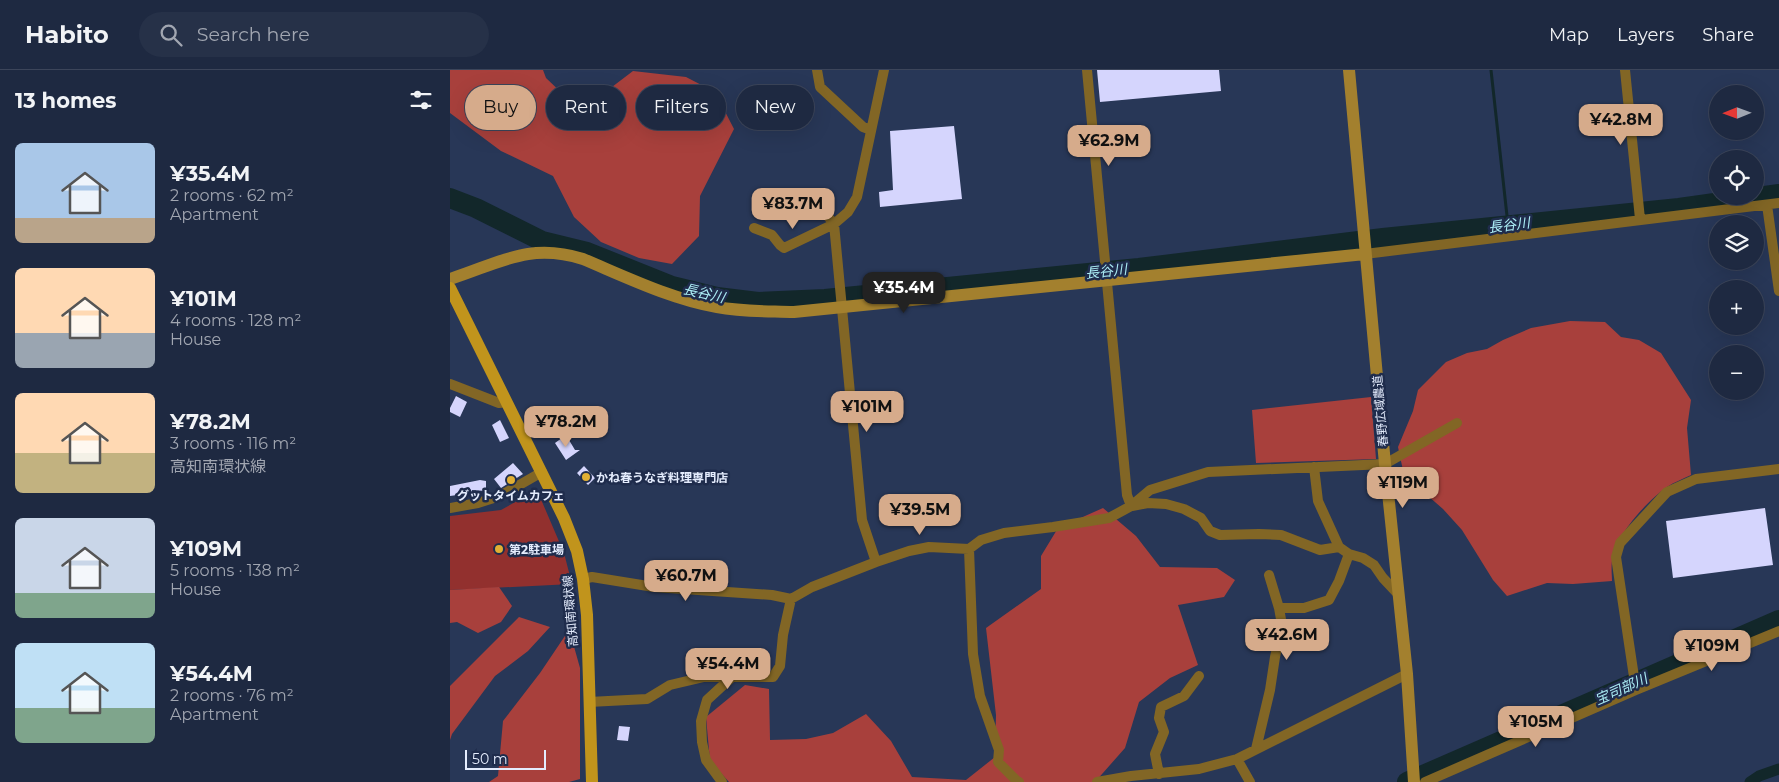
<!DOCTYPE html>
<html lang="en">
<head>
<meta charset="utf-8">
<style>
  body { margin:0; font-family:Montserrat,"Noto Sans JP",sans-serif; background:#263148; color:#f1f3f6; height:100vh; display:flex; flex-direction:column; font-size:19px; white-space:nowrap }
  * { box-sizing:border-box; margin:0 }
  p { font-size:16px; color:#a1a6b1 }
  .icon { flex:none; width:28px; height:28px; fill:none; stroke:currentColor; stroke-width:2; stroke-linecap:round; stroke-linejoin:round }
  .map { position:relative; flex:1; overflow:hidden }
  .details { display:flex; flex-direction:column; background:#1e2941; width:450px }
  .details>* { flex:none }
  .top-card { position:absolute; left:15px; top:15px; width:475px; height:45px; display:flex; gap:10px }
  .needle { width:32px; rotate:269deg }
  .controls { position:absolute; left:1259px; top:15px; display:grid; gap:10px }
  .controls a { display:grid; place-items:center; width:55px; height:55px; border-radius:50%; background:#1e2941; box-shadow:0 5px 20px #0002,0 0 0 1px #3c455a; font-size:25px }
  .scale { position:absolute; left:15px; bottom:12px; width:81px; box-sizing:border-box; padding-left:5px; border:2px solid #e4ecfd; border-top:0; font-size:14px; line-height:18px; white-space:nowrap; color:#e4ecfd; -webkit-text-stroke:4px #1f2c4c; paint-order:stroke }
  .price { position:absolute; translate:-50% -42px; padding:0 11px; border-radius:10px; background:#d6ab8b; color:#111; font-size:16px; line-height:32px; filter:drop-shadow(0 1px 2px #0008) }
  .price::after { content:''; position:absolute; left:50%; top:30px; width:15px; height:11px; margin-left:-8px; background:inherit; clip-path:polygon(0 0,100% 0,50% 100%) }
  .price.selected { background:#222; color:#fff }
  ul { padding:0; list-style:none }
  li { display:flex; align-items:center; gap:15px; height:125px; padding:0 15px }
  li span { display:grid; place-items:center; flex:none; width:140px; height:100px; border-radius:8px; color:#555 }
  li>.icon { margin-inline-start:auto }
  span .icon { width:60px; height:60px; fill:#fffc; stroke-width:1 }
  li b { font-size:21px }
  h2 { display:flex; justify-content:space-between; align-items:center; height:60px; padding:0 15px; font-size:21px }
  .chip { padding:0 18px; border-radius:22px; background:#1e2941; box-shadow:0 5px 20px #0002,0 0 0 1px #3c455a; font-size:18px; line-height:45px }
  .chip.selected { background:#d6ab8b; color:#111 }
  header { display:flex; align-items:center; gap:30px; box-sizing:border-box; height:70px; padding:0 25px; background:#1e2941; border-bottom:1px solid #3c455a }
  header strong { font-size:24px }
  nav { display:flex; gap:28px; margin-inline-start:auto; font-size:18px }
  .search { width:350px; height:45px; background:#263148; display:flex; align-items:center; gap:12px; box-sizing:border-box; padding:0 18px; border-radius:28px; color:#a1a6b1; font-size:19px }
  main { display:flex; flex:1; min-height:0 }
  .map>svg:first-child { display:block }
  .green { fill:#92302e }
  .forest { fill:#a8403c }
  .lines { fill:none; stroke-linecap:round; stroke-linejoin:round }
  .stream { stroke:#12272a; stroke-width:3 }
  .canal { stroke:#12272a; stroke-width:11 }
  .river { stroke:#12272a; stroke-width:20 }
  .building { fill:#d5d5fd }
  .street { stroke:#826625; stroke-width:10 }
  .secondary { stroke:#a3802e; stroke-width:12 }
  .primary { stroke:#c1941c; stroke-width:12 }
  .poi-dot { fill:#e1af34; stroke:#1f2c4c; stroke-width:2 }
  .labels { text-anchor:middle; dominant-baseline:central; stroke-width:5; stroke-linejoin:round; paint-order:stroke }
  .street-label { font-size:12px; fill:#e4ecfd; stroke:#1f2c4c }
  .poi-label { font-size:12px; font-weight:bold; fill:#e4ecfd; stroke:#1f2c4c; text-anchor:start }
  .water-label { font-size:14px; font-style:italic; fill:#abedf5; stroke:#1f2c4c }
</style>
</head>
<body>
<header>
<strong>Habito</strong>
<div class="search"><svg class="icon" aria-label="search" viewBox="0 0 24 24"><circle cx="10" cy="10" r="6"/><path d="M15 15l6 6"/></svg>Search here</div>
<nav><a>Map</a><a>Layers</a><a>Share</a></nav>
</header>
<main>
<section class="details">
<h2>13 homes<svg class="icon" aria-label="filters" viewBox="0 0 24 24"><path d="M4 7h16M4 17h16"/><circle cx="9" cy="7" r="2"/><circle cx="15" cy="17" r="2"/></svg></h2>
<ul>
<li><span style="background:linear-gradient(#a9c7e8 75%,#b9a48a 0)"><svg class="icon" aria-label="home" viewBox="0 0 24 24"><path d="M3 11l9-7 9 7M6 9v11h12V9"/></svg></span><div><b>¥35.4M</b><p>2 rooms · 62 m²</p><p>Apartment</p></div></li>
<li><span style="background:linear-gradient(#ffd9b3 65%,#9aa5b1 0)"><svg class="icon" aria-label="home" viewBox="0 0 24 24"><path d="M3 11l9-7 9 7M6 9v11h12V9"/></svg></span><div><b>¥101M</b><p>4 rooms · 128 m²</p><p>House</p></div></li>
<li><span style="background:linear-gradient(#ffd9b3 60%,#c2b280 0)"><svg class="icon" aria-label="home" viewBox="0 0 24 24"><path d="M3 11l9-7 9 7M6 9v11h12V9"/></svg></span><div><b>¥78.2M</b><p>3 rooms · 116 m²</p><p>高知南環状線</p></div></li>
<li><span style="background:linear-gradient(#c9d6e8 75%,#7fa58c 0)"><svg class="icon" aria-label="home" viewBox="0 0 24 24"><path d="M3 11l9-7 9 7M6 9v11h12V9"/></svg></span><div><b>¥109M</b><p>5 rooms · 138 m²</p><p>House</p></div></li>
<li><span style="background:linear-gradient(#bfe0f5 65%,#7fa58c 0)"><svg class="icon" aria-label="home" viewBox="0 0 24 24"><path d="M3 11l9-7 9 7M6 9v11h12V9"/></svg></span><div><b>¥54.4M</b><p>2 rooms · 76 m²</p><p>Apartment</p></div></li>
</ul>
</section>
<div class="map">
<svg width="1329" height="712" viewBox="0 0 1329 712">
  <rect width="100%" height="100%" fill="#283757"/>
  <path class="green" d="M87,420l27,63 8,31 -122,6v-74l51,-6z"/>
  <path class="forest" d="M0,0h93l3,8 20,19 42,-7 25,-19 53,6 29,15 19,37 -34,67 -1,40 -27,28 -33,-6 -38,-16 -27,-25 -21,-41 -52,-25 -51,-38z
    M1120,251l35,1 16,15 18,3 22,13 30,47 -4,28 4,47c-8,4 -17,7 -24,12 -21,15 -52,49 -55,74 -1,7 0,14 0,20l-39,3 -26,-1 -40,13 -14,-16 -31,-50 -19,-21 -39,-34 -6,-28 15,-36 5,-21 28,-28 21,-9 20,-4 16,-9 28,-12z
    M921,327l5,62 -120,4 -4,-53z
    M653,438l33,28 24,31 57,1 18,12 -11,17 -46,8 20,60 -28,13 -31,24 -14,46 -30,34h-366l-19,-21 -4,-44 39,-32 24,4 1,51 36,-1 27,-6 33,-19 25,27 21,36 54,3 29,-23 1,-42 -10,-87 55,-39v-33l17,-28z
    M49,517l13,19 -11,16 -23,11 -21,-11 -7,1v-33z
    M69,547l31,10 -22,24 -33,25 -43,58 -2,6v-54z
    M123,554v19l7,25v111l-11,3h-80l9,-6 5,-55 37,-48z"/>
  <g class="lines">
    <path class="stream" d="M1041,0l17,155"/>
    <path class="canal" d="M1300,712l9,-6 20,-7"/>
    <path class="river" d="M0,128l26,10 66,33 45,11 85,34 45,11 41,5 67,-3 314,-31 244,-30 296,-30 100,-14
      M957,712l372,-162"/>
  </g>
  <path class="building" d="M647,0h122l2,21 -121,11z
    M504,56l8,73 -82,8 -1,-15 14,-2 -3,-59z
    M6,326l11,6 -7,15 -10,-5v-4z
    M50,350l9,18 -9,4 -8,-17z
    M116,365l9,15h5l-14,10 -11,-17z
    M63,393l10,11 -22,14 -7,-9z
    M134,396l11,12 -7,7 -11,-12z
    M30,410l6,1v10l-14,-1v3l-22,3v-10z
    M1315,438l8,57 -100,13 -7,-57z
    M169,656l11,1 -2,14 -11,-1z"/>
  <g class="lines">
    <path class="street" d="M367,0l3,17 43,40 8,3
      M637,0l40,425 4,11
      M1175,0l15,149
      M1317,135l12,86
      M304,158l18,7 8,10 4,3 50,-24 -20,-25
      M915,184l414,-51
      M0,314l49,19 8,-1
      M864,397l4,34 21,46 10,7 14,4 11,7 9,13 16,17
      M682,436l16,-3 18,1 18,5 17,9 9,13 10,4 39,-1 22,1 39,15 19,-3
      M0,438l28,-5 22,-7 42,-24
      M519,479l4,105 7,42 19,54 -1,12 19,19 2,1
      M426,492l-14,-42 -28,-296 14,-12 9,-15 27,-127
      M133,509l9,-2 62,10 118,8 19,4 21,-12 64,-25 33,-11 20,-4 40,2 12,-9 23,-7 49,-6 56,-9 22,-12 19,-16 58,-18 177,-8 72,-41
      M829,538h25l25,-8 10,-19 10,-27
      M1186,620l-20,-133 4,-14 47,-51 29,-13 83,-10
      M139,632l58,-3 23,-14 34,-8h69l7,-11 3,-31 8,-36
      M806,679l14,-59 5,-33 7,-32 -3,-17 -10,-33
      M787,689l13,23
      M709,704l-4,-20 9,-22 -5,-14 2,-11 23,-11 15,-20
      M272,712l-16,-22 -4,-18 -1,-21 6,-21 25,-23
      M647,712l34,-6 68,-7 38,-10 170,-85
      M975,712l211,-92 143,-59"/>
    <path class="secondary" d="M899,0l36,394 22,210 7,108
      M0,209c50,-16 79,-37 133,-20 43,18 88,40 134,48 26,5 52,4 77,5l571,-58"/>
    <path class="primary" d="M0,218l114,230 13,33 6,28 4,36 5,167"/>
  </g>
  <g class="poi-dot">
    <circle cx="136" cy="407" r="5"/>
    <circle cx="61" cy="410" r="5"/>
    <circle cx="49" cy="479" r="5"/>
  </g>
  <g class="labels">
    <g class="street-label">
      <text transform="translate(930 341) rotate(-95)">春野広域農道</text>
      <text transform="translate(120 541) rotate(-95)">高知南環状線</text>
    </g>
    <g class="poi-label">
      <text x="146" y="407">かね春うなぎ料理専門店</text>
      <text x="61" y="425" text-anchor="middle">グットタイムカフェ</text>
      <text x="59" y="479">第2駐車場</text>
    </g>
    <g class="water-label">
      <text transform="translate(1059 155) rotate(-7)">長谷川</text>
      <text transform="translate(656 201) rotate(-6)">長谷川</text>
      <text transform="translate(254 223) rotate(13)">長谷川</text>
      <text transform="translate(1171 619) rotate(-24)">宝司部川</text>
    </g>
  </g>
</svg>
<div class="controls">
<a><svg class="needle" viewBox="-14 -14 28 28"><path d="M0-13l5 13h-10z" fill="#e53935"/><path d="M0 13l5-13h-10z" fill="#a1a6b1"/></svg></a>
<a><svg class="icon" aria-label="locate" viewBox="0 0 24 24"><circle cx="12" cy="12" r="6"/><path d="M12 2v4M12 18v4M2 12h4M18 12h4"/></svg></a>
<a><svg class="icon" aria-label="layers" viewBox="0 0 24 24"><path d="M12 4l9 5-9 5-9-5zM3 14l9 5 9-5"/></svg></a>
<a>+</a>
<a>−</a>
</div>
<div class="scale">50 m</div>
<b class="price" style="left:1171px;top:76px">¥42.8M</b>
<b class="price" style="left:659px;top:97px">¥62.9M</b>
<b class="price" style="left:343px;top:160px">¥83.7M</b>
<b class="price selected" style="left:454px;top:244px">¥35.4M</b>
<b class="price" style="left:417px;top:363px">¥101M</b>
<b class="price" style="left:116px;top:378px">¥78.2M</b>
<b class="price" style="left:953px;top:439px">¥119M</b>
<b class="price" style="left:470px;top:466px">¥39.5M</b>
<b class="price" style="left:236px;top:532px">¥60.7M</b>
<b class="price" style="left:837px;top:591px">¥42.6M</b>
<b class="price" style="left:1262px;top:602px">¥109M</b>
<b class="price" style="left:278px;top:620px">¥54.4M</b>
<b class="price" style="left:1086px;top:678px">¥105M</b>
<div class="top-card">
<a class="chip selected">Buy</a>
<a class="chip">Rent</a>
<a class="chip">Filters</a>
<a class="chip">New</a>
</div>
</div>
</main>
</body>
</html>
